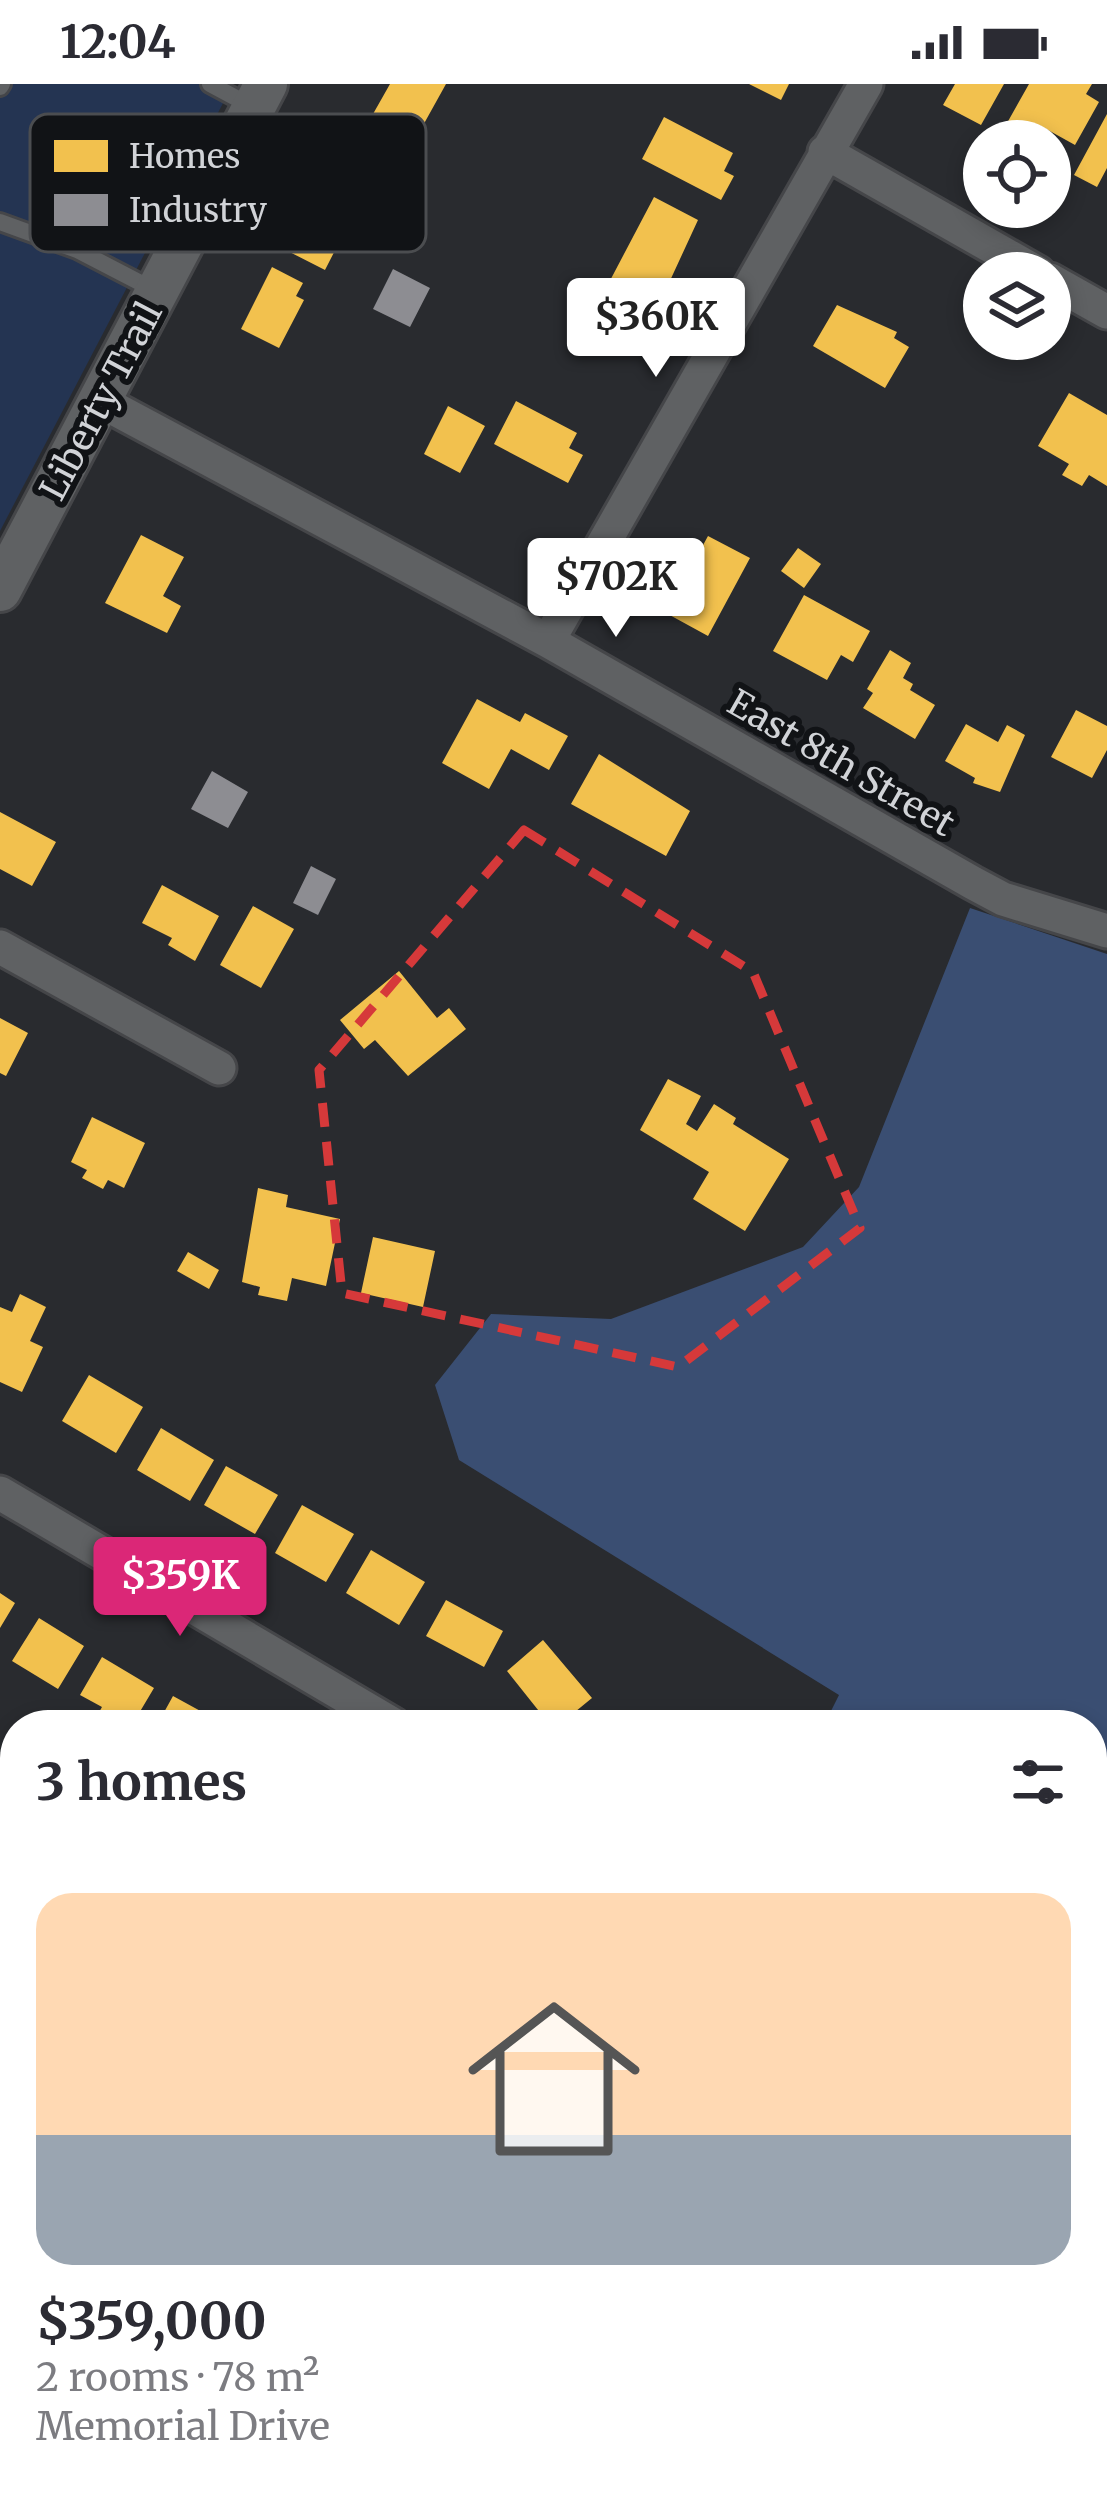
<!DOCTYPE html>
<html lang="en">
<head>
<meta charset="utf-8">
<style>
  body { margin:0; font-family:Merriweather,serif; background:#f7f7f7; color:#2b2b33; height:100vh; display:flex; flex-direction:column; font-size:45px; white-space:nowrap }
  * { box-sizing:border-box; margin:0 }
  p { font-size:39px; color:#7c7c81 }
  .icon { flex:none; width:66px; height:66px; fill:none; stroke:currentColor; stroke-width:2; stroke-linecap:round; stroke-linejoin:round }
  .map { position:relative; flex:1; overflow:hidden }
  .sheet { position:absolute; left:0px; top:1626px; width:1107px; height:807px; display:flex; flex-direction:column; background:#fff; border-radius:48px 48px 0 0; box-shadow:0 6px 18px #0003 }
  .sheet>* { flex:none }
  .controls { position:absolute; left:963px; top:36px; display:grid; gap:24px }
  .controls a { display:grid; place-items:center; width:108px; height:108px; border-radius:50%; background:#fff; box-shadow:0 6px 18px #0003; font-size:60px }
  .price { position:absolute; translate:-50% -102px; padding:0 27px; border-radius:12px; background:#fff; color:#222; font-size:39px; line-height:78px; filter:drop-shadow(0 3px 6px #0008) }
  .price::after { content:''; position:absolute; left:50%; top:72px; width:36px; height:27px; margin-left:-18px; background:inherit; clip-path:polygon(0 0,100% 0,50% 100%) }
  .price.selected { background:#db2777; color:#fff }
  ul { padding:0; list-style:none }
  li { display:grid; align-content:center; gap:24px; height:636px; padding:0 36px }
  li+li { border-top:3px solid #e1e1e2 }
  li span { display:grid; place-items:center; height:372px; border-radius:36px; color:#555 }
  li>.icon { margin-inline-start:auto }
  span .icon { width:216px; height:216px; fill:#fffc; stroke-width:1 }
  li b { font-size:51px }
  h2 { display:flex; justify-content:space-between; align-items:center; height:144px; padding:0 36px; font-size:51px }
  .status { display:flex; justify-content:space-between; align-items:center; height:84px; padding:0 60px; background:#fff; direction:ltr }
  .status svg { height:33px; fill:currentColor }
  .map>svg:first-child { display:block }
  .green { fill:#243452 }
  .forest { fill:#3a4e72 }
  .homes { fill:#f2c14e }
  .industry { fill:#8d8d92 }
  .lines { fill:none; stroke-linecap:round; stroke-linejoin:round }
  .stream { stroke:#050f2f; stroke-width:10 }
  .service-casing { stroke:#454649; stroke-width:22 }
  .minor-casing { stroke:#454649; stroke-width:39 }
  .tertiary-casing { stroke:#454649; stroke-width:48 }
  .service { stroke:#5f6163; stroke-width:16 }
  .minor { stroke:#5f6163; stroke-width:33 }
  .tertiary { stroke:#5f6163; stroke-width:42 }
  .marked { fill:none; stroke:#d6393a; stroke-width:9; stroke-dasharray:24 15; stroke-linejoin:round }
  .labels { text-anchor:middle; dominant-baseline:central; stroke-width:12; stroke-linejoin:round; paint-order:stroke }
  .street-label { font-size:36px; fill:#d1d3d7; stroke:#111316 }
  .key { fill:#111316; stroke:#4b4d50; stroke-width:3 }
  .key-label { font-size:33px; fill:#d1d3d7 }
</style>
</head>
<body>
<div class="status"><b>12:04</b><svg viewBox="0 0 49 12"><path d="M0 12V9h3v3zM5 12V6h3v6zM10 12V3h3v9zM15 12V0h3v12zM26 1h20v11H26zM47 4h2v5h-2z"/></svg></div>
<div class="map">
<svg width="1107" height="2432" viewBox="0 0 1107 2432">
  <rect width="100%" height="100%" fill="#292b2f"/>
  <path class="green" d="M0,0h233l-233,447z"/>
  <path class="forest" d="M970,824l137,46v1522l-15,11v-762h-268l15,-30 -380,-235 -24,-75 56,-71 120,5 192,-72 56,-60z
    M228,2418h844l-18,14h-801z"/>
  <path class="homes" d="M390,0h56l-30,54 -43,-24z
    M749,0h40l-8,16z
    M955,0h49l-23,41 -38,-20z
    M1029,0h63l-6,10 13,8 -24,43 -36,-20 -8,16 -29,-9z
    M1107,30v54l-10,19 -23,-12z
    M664,33l69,36 -9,18 10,5 -13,24 -79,-41z
    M293,108l57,29 -25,49 -57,-29z
    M654,113l44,23 -54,117 -50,-26z
    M272,183l31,16 -7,13 8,4 -25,48 -38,-19z
    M837,221l60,27 -3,6 15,9 -24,41 -72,-42z
    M1069,309l38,22v71l-18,-11 -7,11 -20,-11 7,-11 -31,-18z
    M516,317l61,32 -8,15 14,7 -15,28 -74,-39z
    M448,322l37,20 -25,47 -36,-19z
    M141,451l43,22 -21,39 18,10 -14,27 -62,-30z
    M708,452l42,22 -42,78 -42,-23z
    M798,464l23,16 -17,24 -23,-17z
    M804,511l66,36 -17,31 -12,-7 -14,25 -54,-29z
    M890,566l21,13 -8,15 10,6 -3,6 25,15 -20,34 -52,-31 10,-15 -6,-4z
    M477,615l43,23 5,-9 43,23 -19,34 -38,-21 -22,40 -47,-26z
    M1076,626l31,16v24l-15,28 -41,-21z
    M966,640l32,18 9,-17 18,10 -25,57 -27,-9 2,-5 -30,-17z
    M599,670l91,57 -24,45 -95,-52z
    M0,728l56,30 -24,44 -32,-17z
    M162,801l57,31 -24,45 -27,-16 4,-7 -30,-15z
    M253,822l41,23 -33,59 -41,-23z
    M399,887l38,47 12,-10 17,21 -58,47 -33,-36 -11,9 -24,-29z
    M0,934l28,15 -22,43 -6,-3z
    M668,995l33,17 -15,28 11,7 17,-27 22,14 -3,6 56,35 -44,72 -52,-32 16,-27 -69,-42z
    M92,1033l53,26 -21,45 -16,-8 -5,9 -21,-11 5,-8 -16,-8z
    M258,1104l30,7 -2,12 54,12 -14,67 -34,-8 -5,23 -29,-6 2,-8 -18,-5z
    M373,1153l62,14 -12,56 -62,-14z
    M188,1168l31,18 -10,19 -32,-18z
    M20,1210l26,13 -16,34 13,6 -21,45 -22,-10v-75l12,5z
    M89,1291l54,32 -27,46 -54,-32z
    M161,1344l53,32 -24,41 -53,-31z
    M226,1382l52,29 -23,39 -51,-29z
    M302,1421l52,29 -28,48 -51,-29z
    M371,1466l54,32 -26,43 -53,-32z
    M0,1509l15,10 -15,25z
    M446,1516l57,31 -19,36 -58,-31z
    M39,1534l45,28 -26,43 -46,-28z
    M543,1556l49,58 -33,27h-9l-43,-54z
    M102,1573l52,31 -22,37h-40l10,-18 -22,-12z
    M173,1612l53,29h-69z
    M0,2022l8,11 7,-5v76l-15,12z"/>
  <path class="industry" d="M393,185l37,19 -20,39 -37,-18z
    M212,687l36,21 -20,36 -37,-19z
    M311,782l25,13 -18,36 -25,-12z"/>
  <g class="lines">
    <path class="stream" d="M809,2418l11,14
      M470,2432l6,-14
      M1103,2432l4,-3"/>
    <defs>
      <path id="service" d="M210,0l41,22
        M0,3l2,-3
        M0,138l77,28 81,42"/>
      <path id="minor" d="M825,68l213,121
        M1050,196l57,32
        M102,318l446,239 425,242 30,16 104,32
        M548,557l318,-557
        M0,863l219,121
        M0,1409l394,232"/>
      <path id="tertiary" d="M0,506l266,-506"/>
    </defs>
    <use href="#service" class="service-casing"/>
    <use href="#minor" class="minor-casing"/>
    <use href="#tertiary" class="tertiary-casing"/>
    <use href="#service" class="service"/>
    <use href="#minor" class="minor"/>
    <use href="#tertiary" class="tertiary"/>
  </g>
  <path class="marked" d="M524,746l229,142 107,256 -182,139 -336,-74 -23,-223z"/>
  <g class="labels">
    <g class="street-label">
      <text transform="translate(101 317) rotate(-62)">Liberty Trail</text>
      <text transform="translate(841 679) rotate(30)">East 8th Street</text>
    </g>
  </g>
  <rect x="30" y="30" width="396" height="138" rx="18" class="key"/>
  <rect x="54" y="56" width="54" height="32" fill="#f2c14e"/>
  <rect x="54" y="110" width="54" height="32" fill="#8d8d92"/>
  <g class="key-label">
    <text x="129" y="84">Homes</text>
    <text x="129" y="138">Industry</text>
  </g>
</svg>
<div class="controls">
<a><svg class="icon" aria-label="locate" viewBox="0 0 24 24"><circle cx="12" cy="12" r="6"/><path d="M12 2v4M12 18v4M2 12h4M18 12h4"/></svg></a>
<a><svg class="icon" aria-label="layers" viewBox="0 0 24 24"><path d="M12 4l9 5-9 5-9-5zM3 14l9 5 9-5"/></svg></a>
</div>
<b class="price" style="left:656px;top:296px">$360K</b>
<b class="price" style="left:616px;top:556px">$702K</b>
<b class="price selected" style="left:180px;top:1555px">$359K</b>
<section class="sheet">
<h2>3 homes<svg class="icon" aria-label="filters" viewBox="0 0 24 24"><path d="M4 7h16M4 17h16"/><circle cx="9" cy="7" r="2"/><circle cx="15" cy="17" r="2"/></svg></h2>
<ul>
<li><span style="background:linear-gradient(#ffd9b3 65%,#9aa5b1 0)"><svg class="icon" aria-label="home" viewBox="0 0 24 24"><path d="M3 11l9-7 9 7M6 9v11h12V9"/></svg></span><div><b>$359,000</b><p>2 rooms · 78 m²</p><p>Memorial Drive</p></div></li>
</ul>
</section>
</div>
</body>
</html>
